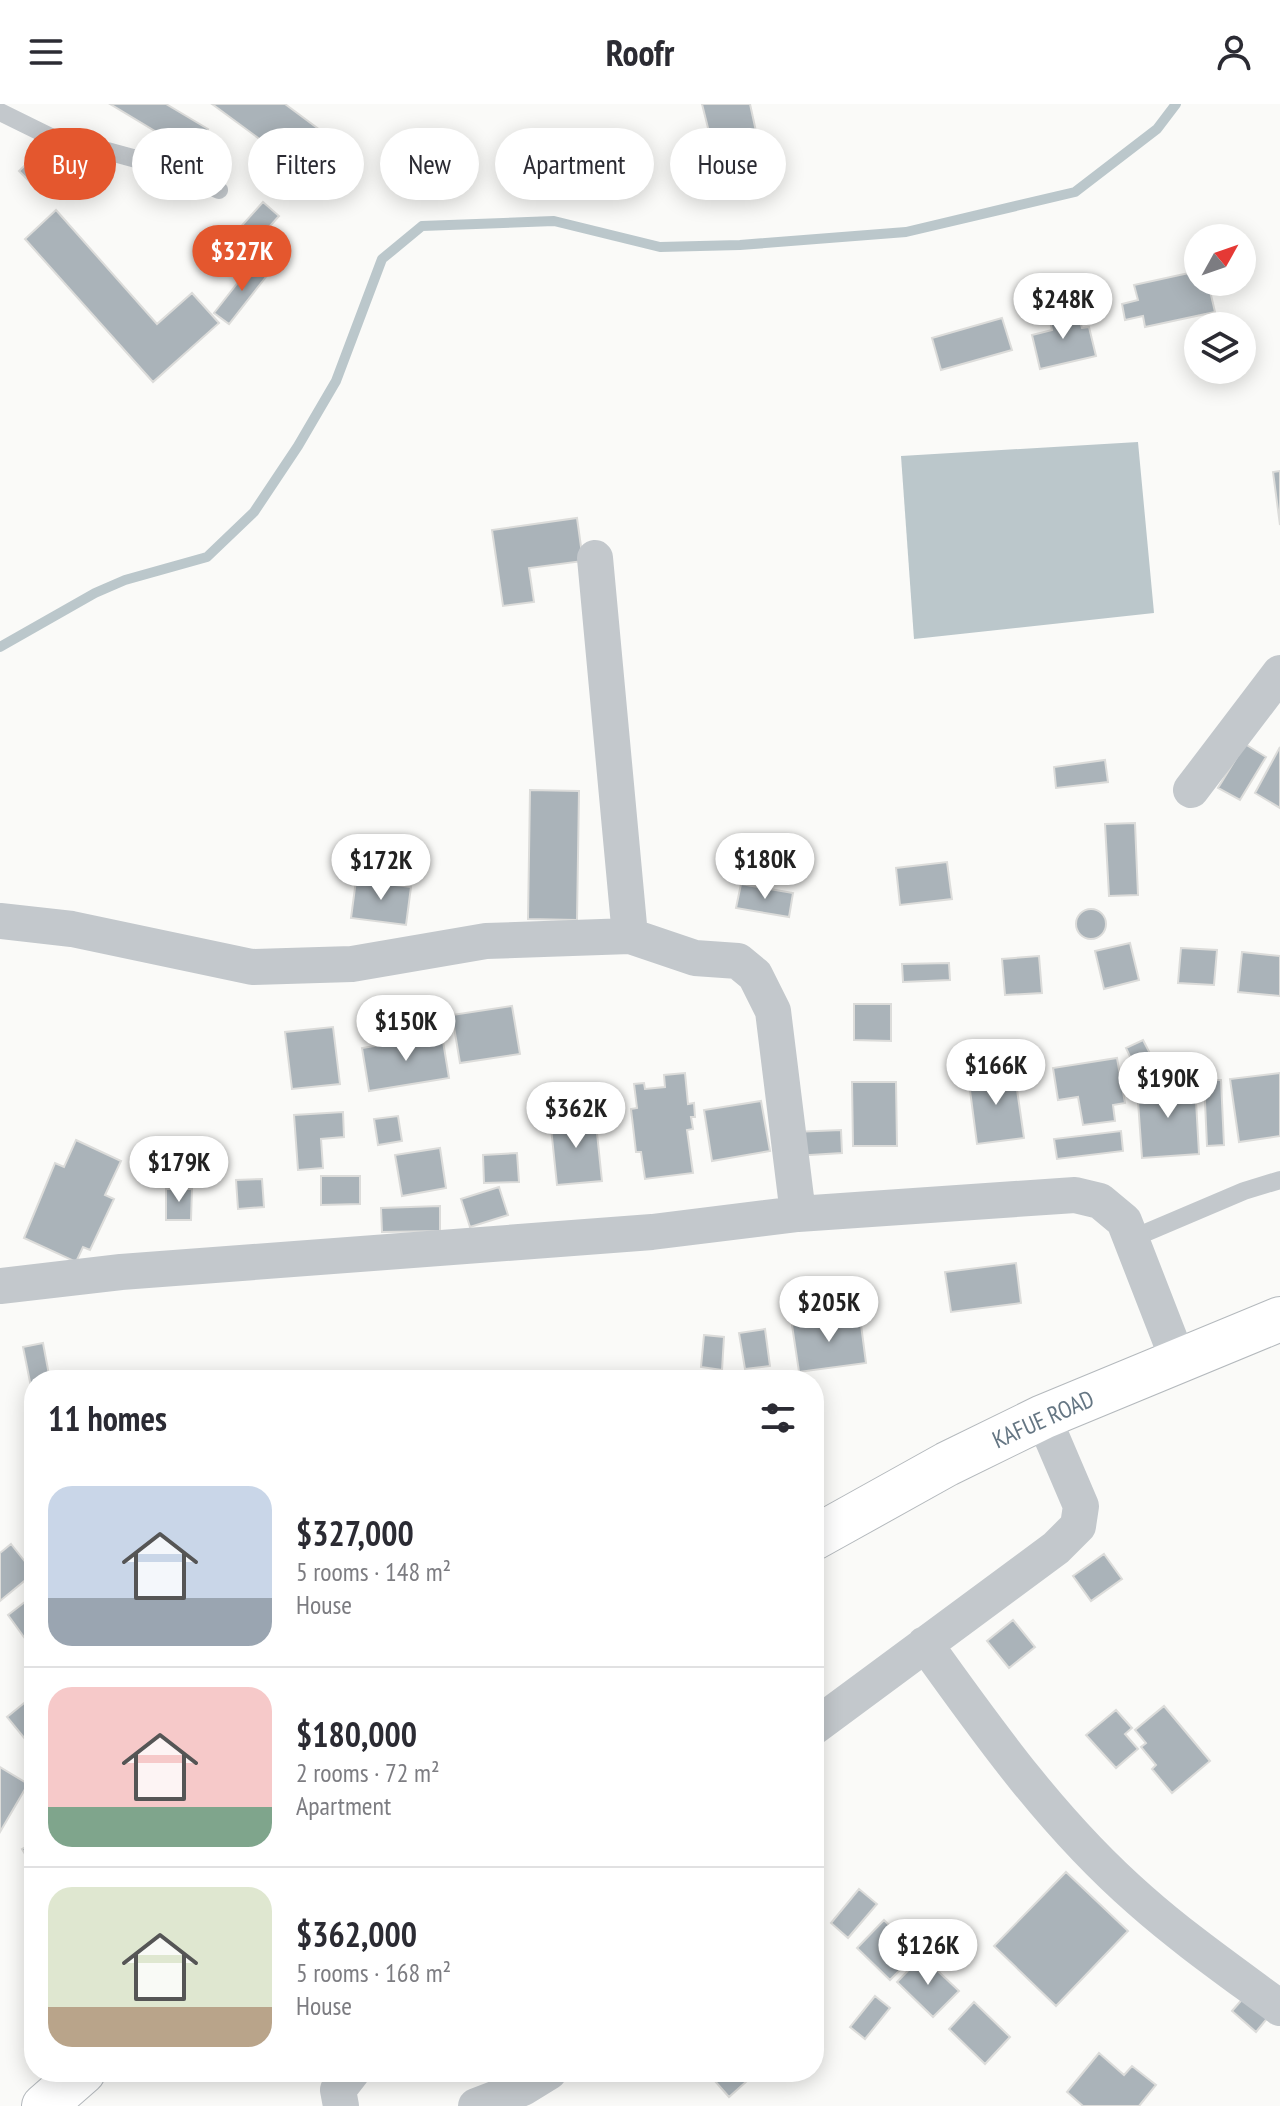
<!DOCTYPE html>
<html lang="en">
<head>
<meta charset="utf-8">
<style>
  body { margin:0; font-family:"PT Sans Narrow",sans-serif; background:#f2f2f3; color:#2b2b33; height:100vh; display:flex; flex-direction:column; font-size:30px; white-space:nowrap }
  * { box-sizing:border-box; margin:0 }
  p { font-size:26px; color:#7c7c81 }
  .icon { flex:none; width:44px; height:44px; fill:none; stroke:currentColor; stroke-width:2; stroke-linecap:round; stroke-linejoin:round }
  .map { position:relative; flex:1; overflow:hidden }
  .details { position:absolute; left:24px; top:1266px; width:800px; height:712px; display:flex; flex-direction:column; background:#fff; border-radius:32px; box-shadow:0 4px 20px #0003 }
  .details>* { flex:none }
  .banner { position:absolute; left:24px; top:24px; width:800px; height:72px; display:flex; gap:16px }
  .needle { width:52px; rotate:50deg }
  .tools { position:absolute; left:1184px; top:120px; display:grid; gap:16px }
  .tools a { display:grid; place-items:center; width:72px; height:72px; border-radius:50%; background:#fff; box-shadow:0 4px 20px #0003; font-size:40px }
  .price { position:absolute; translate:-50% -68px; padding:0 18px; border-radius:28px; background:#fff; color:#222; font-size:26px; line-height:52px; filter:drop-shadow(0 2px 4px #0008) }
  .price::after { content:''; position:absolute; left:50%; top:48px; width:24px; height:18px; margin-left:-12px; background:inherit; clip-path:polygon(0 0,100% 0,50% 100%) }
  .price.active { background:#e4572e; color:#fff }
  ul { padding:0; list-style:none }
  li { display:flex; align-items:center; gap:24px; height:200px; padding:0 24px }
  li+li { border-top:2px solid #e1e1e2 }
  li span { display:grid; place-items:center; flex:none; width:224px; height:160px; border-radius:24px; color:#555 }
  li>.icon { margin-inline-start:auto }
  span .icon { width:96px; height:96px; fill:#fffc; stroke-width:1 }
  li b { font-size:34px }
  h2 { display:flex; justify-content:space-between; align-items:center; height:96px; padding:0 24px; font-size:34px }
  .tag { padding:0 28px; border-radius:36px; background:#fff; box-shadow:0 4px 20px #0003; font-size:28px; line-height:72px }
  .tag.active { background:#e4572e; color:#fff }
  header { display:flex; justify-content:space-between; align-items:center; height:104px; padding:0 24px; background:#fff; font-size:36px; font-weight:600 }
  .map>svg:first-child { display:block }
  .water { fill:#bbc7cb }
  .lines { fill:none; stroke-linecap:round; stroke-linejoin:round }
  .stream { stroke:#bbc7cb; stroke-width:10 }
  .building { fill:#aab3b9; stroke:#dcdcda; stroke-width:2 }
  .trunk-casing { stroke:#b4b9bd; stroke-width:46 }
  .service { stroke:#c3c8cc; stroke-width:18 }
  .minor { stroke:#c3c8cc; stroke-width:36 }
  .trunk { stroke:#fff; stroke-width:44 }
  .labels { text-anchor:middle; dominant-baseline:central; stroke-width:8; stroke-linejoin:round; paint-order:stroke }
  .street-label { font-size:24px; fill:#657683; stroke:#fff }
</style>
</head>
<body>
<header><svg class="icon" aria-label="menu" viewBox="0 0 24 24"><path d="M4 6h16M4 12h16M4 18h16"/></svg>Roofr<svg class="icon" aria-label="person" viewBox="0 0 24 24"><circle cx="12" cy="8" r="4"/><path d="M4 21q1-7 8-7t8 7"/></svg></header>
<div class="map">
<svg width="1280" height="2002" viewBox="0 0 1280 2002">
  <rect width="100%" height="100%" fill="#fafaf8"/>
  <path class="water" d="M1138,338l16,171 -240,26 -13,-183z"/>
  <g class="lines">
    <path class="stream" d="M0,543l95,-54 30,-13 82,-23 47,-45 44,-66 38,-65 46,-122 40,-33 132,-5 106,26 80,-2 166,-13 169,-40 82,-63 19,-25"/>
  </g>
  <path class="building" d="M110,0h56l42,25 -15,25z
    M212,0h73l39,29 -25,35z
    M702,0h48l9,41 -44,11z
    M39,48l16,16 -20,19 -16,-16z
    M263,98l16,14 -43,48 -16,-14z
    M56,106l101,114 35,-31 27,30 -66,59 -128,-143z
    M254,158l15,11 -40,51 -15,-11z
    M1198,167v11h10l7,30 -70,15 -2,-11 -18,4 -3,-16 16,-4 -4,-15z
    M1068,203l3,12 8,-1 3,10 7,-1 7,29 -56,13 -8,-34 20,-5 -4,-18z
    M1002,214l10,32 -71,20 -9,-32z
    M1280,367v54l-7,-53z
    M577,414l6,43 -54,7 5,34 -31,4 -11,-76z
    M1245,640l21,13 -26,43 -22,-12z
    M1280,643v61l-25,-15z
    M1105,656l3,22 -52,6 -2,-21z
    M530,686l49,1 -2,129 -49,-1z
    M1135,719l3,72 -29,1 -4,-72z
    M947,758l5,37 -52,6 -4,-37z
    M356,776l55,7 -5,38 -55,-7z
    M741,780l52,9 -4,24 -53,-9z
    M1076 820a15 15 0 1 1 30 0a15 15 0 1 1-30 0Z
    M1130,839l9,37 -35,9 -9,-38z
    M1181,844l36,2 -3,35 -36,-2z
    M1242,848l38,4v40l-42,-4z
    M1039,852l3,37 -37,2 -3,-36z
    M949,859l1,17 -47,2 -1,-18z
    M854,900h37v37l-37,-1z
    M512,902l8,48 -60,9 -8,-48z
    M333,923l7,57 -48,5 -7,-57z
    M442,931l7,43 -80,13 -7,-43z
    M1143,936l15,29 -18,9 -14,-30z
    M1117,954l8,45 -12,2 2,16 -32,4 -5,-28 -20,3 -5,-32z
    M1014,965l10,69 -47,6 -9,-69z
    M685,969l3,31 6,-1 1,14h-4l2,12 -6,1 6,43 -48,6 -4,-27h-5l-5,-43 6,-1 -3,-24 10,-1 1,6 20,-2 -1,-12z
    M1280,969v63l-41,6 -9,-63z
    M1204,976h17l3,65 -17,1z
    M852,978h44l1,64h-44z
    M1195,979l4,71 -57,4 -5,-71z
    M761,997l9,50 -58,10 -8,-51z
    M343,1008l1,25 -23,2 2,29 -25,2 -4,-55z
    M595,1010l7,67 -45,4 -7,-67z
    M398,1012l4,25 -24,4 -4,-26z
    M841,1026l1,23 -48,3 -1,-24z
    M1121,1027l2,20 -66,8 -3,-20z
    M76,1036l45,21 -16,34 9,4 -24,51 -7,-3 -7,15 -52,-24 31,-75 9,4z
    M440,1044l6,40 -44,8 -7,-41z
    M517,1049l2,29 -35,1 -1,-28z
    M321,1072h39v28l-39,1z
    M262,1075l2,28 -26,2 -2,-29z
    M499,1083l9,28 -38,12 -9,-28z
    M166,1085h26l-1,31h-25z
    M440,1102v25l-58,1 -1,-24z
    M1016,1159l5,40 -70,9 -6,-40z
    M860,1213l6,46 -67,9 -7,-47z
    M765,1225l5,37 -25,3 -6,-36z
    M704,1231l20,2 -2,33 -21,-3z
    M43,1239l7,37h-16v6l-3,1 -8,-40z
    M11,1440l23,29 -34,28v-48z
    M1104,1450l18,25 -31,22 -18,-25z
    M34,1491v45l-5,4 -21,-29z
    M1013,1516l22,27 -26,21 -22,-27z
    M34,1591v55l-27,-33z
    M1164,1602l46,55 -38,32 -20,-24 4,-4 -15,-18 5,-4 -11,-13z
    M1116,1606l16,18 -7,6 13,15 -22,19 -30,-33z
    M0,1663l28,17 -28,48z
    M34,1738v27l-12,-20z
    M1066,1768l62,59 -72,75 -62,-60z
    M859,1785l18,15 -29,34 -17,-15z
    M884,1816l33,33 -27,27 -33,-32z
    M922,1852l37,35 -26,26 -36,-35z
    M1246,1891l24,20 -14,17 -24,-21z
    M875,1892l15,12 -25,31 -15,-12z
    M974,1898l36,35 -25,27 -36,-35z
    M1099,1949l25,22 8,-9 24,19 -17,21h-56l-16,-14z
    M707,1968h50l-28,25z"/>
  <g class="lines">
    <defs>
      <path id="trunk" d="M814,1434l133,-74 96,-47 237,-98
        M44,2002l39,-34"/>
    </defs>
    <use href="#trunk" class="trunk-casing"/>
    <path class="service" d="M0,8l61,30 46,9 55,15 57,24
      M1131,1135l113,-48 36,-11"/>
    <path class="minor" d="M595,454l35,378
      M1191,686l89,-117
      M0,817l72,8 180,38 100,-3 134,-23 144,-5 65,22 43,3 17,14 18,36 25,203
      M0,1182l121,-14 531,-40 146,-18 277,-19 25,6 24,20 54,139
      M925,1540c65,91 130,182 215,256 44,39 93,73 140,108
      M814,1623l242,-179 22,-22 3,-20 -38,-89
      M341,2002l-3,-16 14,-18
      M476,2002l47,-18 26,-16"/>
    <use href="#trunk" class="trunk"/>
  </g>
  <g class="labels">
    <g class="street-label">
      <text transform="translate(1043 1315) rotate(-24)">KAFUE ROAD</text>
    </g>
  </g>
</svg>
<div class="tools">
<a><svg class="needle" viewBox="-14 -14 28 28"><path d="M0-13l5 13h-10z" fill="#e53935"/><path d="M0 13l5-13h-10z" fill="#7c7c81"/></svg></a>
<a><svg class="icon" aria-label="layers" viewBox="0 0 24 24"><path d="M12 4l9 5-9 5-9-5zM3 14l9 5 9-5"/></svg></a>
</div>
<b class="price active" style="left:242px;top:189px">$327K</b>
<b class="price" style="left:1063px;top:237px">$248K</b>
<b class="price" style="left:765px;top:797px">$180K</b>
<b class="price" style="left:381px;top:798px">$172K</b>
<b class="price" style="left:406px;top:959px">$150K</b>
<b class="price" style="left:996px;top:1003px">$166K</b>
<b class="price" style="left:1168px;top:1016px">$190K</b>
<b class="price" style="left:576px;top:1046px">$362K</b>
<b class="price" style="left:179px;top:1100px">$179K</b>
<b class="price" style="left:829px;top:1240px">$205K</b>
<b class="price" style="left:928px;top:1883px">$126K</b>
<div class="banner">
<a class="tag active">Buy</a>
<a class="tag">Rent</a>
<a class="tag">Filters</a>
<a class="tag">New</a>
<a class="tag">Apartment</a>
<a class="tag">House</a>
</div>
<section class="details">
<h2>11 homes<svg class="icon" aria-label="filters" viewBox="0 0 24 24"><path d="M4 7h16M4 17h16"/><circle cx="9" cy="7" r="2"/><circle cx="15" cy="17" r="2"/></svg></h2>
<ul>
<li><span style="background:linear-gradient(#c9d6e8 70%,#9aa5b1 0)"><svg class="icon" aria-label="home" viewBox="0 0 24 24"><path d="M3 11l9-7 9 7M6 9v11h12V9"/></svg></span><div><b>$327,000</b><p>5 rooms · 148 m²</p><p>House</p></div></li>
<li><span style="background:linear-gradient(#f6c9c9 75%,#7fa58c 0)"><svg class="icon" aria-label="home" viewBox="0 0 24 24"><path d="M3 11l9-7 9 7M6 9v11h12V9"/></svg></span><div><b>$180,000</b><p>2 rooms · 72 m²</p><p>Apartment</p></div></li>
<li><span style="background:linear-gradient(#dfe7d0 75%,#b9a48a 0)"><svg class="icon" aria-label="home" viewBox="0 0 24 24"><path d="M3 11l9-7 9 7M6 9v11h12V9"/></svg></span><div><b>$362,000</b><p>5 rooms · 168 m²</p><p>House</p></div></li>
</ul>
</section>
</div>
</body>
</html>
